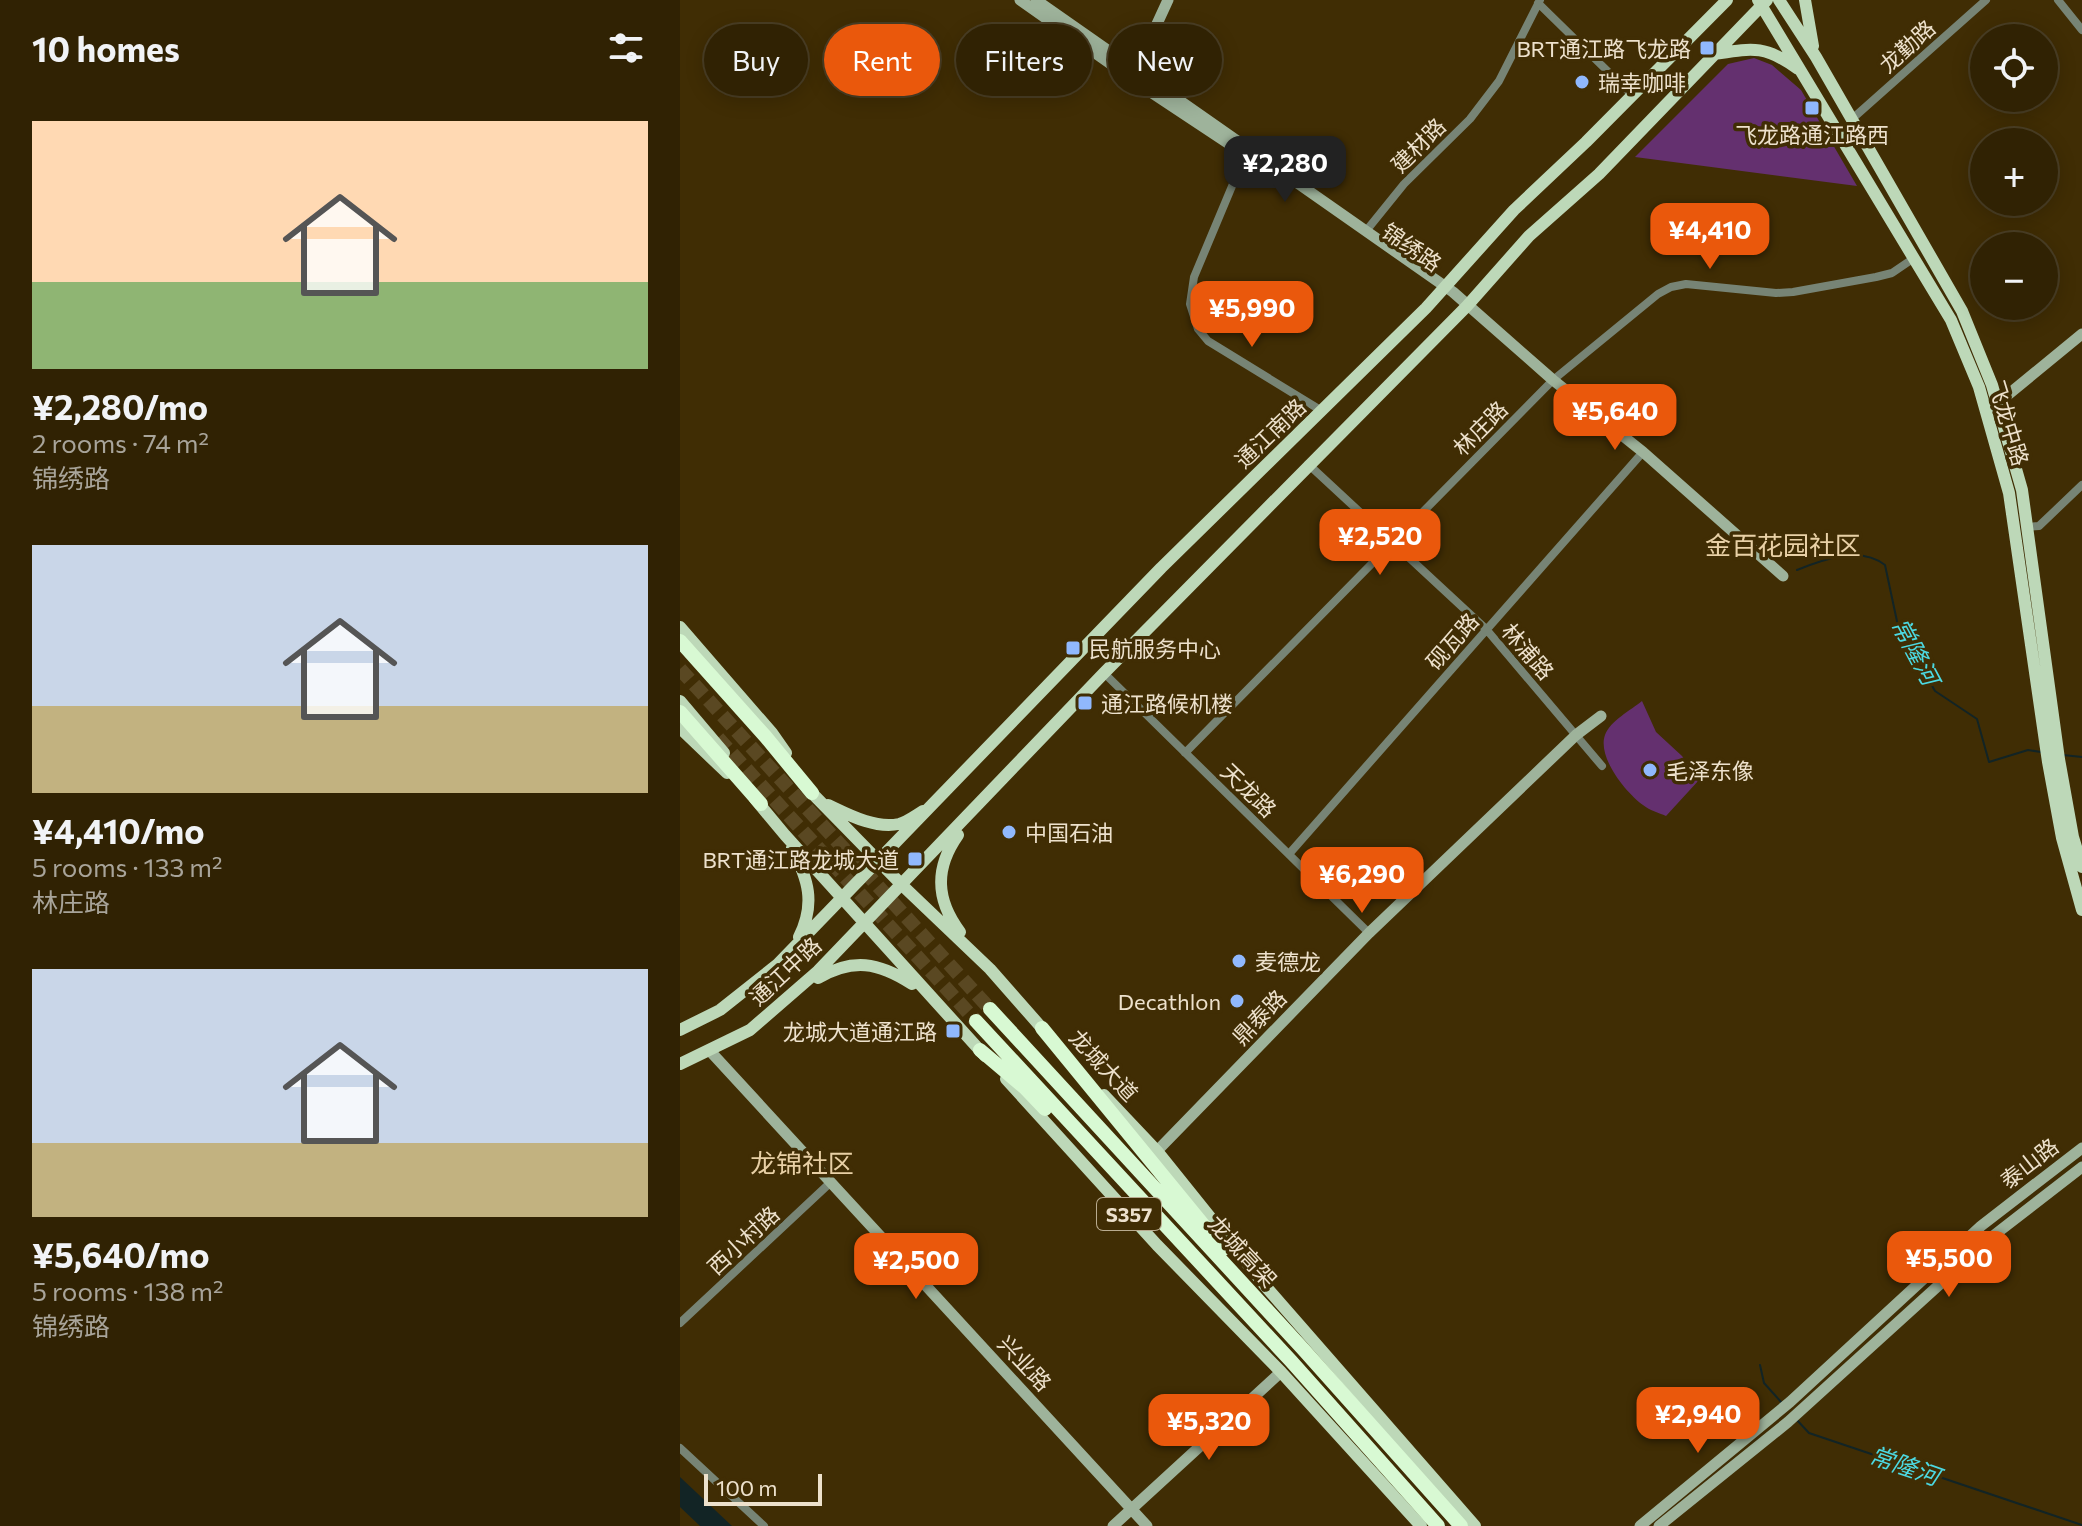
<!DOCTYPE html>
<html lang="en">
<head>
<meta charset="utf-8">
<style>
  body { margin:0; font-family:Commissioner,"Noto Sans SC",sans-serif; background:#3c2f12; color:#f1f3f6; height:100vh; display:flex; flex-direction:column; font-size:30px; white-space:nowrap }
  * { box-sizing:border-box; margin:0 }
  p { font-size:26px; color:#a8a49a }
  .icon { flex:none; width:44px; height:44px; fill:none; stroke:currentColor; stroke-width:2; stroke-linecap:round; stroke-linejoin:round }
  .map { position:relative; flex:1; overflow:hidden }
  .sheet { display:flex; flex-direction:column; background:#302203; width:680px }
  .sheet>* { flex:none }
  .hud { position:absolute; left:24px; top:24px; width:760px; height:72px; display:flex; gap:16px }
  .tools { position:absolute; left:1290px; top:24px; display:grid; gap:16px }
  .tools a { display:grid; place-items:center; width:88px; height:88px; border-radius:50%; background:#302203; box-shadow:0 4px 20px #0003,0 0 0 2px #4b3f25; font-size:40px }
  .scale { position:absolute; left:24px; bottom:20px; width:118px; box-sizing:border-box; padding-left:8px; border:4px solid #ede1cc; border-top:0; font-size:22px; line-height:28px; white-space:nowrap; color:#ede1cc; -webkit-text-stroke:6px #402d04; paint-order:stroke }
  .price { position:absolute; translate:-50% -68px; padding:0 18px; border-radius:16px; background:#ea580c; color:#fff; font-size:26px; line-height:52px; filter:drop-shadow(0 2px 4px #0008) }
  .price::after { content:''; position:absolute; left:50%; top:48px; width:24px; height:18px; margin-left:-12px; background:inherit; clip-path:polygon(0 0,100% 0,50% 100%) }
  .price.active { background:#222; color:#fff }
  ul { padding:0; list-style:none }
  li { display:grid; align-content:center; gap:16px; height:424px; padding:0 32px }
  li span { display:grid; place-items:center; height:248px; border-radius:0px; color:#555 }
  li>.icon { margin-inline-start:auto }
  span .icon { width:144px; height:144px; fill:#fffc; stroke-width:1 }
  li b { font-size:34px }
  h2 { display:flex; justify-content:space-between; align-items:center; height:96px; padding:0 32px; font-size:34px }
  .pill { padding:0 28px; border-radius:36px; background:#302203; box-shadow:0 4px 20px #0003,0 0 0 2px #4b3f25; font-size:28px; line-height:72px }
  .pill.active { background:#ea580c; color:#fff }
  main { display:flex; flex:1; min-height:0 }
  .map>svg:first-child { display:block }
  .green { fill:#64306f }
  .water { fill:#122425 }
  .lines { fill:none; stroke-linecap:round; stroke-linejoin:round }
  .stream { stroke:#122425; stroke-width:2 }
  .highway-tunnel { stroke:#5a4822; stroke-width:14; stroke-dasharray:14 7; stroke-linecap:butt }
  .street { stroke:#778475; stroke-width:8 }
  .secondary { stroke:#9eb39b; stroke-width:11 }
  .primary { stroke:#bdd8b8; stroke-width:12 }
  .highway { stroke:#d8f9d3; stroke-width:14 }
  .poi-dot { fill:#90b8fd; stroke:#402d04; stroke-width:3 }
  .labels { text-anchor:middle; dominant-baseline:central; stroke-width:7; stroke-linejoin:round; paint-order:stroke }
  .shield { fill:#402d04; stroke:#b9ab90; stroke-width:2 }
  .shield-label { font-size:20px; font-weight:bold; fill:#ede1cc }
  .street-label { font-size:22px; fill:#ede1cc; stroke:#402d04 }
  .poi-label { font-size:22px; fill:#ede1cc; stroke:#402d04; text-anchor:start }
  .water-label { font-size:24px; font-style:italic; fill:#4cd9e2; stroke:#402d04 }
  .quarter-label { font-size:26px; fill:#e8d0a6; stroke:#402d04 }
</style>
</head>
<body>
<main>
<section class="sheet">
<h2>10 homes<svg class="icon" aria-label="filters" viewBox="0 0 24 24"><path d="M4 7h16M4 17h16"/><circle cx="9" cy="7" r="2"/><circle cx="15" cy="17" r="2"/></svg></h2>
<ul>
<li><span style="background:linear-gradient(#ffd9b3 65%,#8fb573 0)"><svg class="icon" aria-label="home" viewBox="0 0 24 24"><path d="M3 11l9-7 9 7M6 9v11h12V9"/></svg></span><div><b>¥2,280/mo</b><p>2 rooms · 74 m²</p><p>锦绣路</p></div></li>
<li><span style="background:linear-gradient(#c9d6e8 65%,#c2b280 0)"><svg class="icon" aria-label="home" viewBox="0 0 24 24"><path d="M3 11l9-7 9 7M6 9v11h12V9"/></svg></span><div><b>¥4,410/mo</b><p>5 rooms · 133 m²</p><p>林庄路</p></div></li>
<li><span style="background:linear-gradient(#c9d6e8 70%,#c2b280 0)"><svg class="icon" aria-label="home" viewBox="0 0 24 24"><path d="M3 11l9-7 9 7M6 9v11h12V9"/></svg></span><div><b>¥5,640/mo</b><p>5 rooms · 138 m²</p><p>锦绣路</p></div></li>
</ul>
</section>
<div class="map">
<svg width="1402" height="1526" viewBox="0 0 1402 1526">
  <rect width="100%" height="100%" fill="#402d04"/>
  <path class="green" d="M1074,58l18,7 29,25 56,96 -222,-29 93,-93z
    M962,701l14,31 26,24 17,24 -33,36c-7,-3 -17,-6 -23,-11 -17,-12 -46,-48 -38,-70 5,-14 26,-25 37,-34z"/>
  <path class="water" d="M0,1477l52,49h-32l-20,-19z"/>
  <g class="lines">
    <path class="stream" d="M1117,570c27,-11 63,-24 88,-5l13,61 37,65 42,28 12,43 39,-12 13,2
      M1383,755l19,2
      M1080,1365l4,18 18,20
      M1116,1419l13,14 273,92"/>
    <path class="highway-tunnel" d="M0,669l310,340
      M38,738l258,283"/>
    <path class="street" d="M1378,0l24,30
      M858,3l94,92
      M1172,119l134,-119
      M568,148l-54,129 -4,27 8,25 10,12 114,70
      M686,231l38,-47 66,-65 29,-38 41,-81
      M628,464l178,165 116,137
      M1347,527l12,-1 43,-41
      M424,673l265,260
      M505,753l368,-373 105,-86 13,-7 15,-3 90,9 17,-1 83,-15 16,-4 22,-15
      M609,854l354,-402
      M0,1323l151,-141
      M0,1448l84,78"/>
    <path class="secondary" d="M340,0l129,91 86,57
      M356,0l417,292 100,88 90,72 140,124
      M453,76l35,-76
      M1313,407l89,-73
      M30,1051l437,475
      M477,1151l212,-218 207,-198 25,-19
      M433,1526l168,-154
      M960,1526l150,-124 191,-176 101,-78
      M979,1526l129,-104 205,-186 89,-69"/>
    <path class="primary" d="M1078,0l193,320 28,67 30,106 39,269 14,76 20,72
      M1099,0l37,57 146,254 30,74 30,105 37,269 14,78 9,30
      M1125,0l8,46
      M1035,54c38,-6 50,-9 83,15
      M0,627l92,106 14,20
      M0,701l44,52
      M0,728l47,45
      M127,788l96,98 87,83 58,66
      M75,799l30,36 200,221
      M148,805c21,10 47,24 71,19 8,-2 17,-9 24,-13
      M278,835c-24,34 -22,65 2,97
      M112,848c16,31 24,55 7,89
      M138,978c35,-20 60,-16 94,6
      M0,1030l40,-20 58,-46 383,-396 265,-260 88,-98 72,-68 141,-142
      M0,1064l70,-34 68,-59 286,-298 363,-367 62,-70 70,-62 168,-174
      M326,1079l151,166 124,127 140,154
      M424,1095l53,56 110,137 208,238"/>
    <path class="highway" d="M0,641l85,95 47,57
      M0,712l81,92
      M310,1009l313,340 158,177
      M296,1021l315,340 147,165
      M362,1028l181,221
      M300,1050l45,38 20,21"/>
  </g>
  <g class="poi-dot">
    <rect x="1019" y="40" width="16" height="16" rx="4"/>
    <circle cx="902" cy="82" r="8"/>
    <rect x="1124" y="100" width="16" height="16" rx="4"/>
    <rect x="385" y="640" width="16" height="16" rx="4"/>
    <rect x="397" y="695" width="16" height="16" rx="4"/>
    <circle cx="970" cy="770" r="8"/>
    <circle cx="329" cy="832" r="8"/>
    <rect x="227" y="851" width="16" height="16" rx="4"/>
    <circle cx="559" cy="961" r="8"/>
    <circle cx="557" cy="1001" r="8"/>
    <rect x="265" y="1023" width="16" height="16" rx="4"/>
  </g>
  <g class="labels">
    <rect class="shield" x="417" y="1198" width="64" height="32" rx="6"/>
    <g class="shield-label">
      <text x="449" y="1214">S357</text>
    </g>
    <g class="street-label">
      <text transform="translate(1227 46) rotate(-42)">龙勤路</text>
      <text transform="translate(738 145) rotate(-45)">建材路</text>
      <text transform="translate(732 247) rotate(35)">锦绣路</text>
      <text transform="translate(1329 423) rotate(73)">飞龙中路</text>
      <text transform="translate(800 428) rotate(-45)">林庄路</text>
      <text transform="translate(590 433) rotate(-44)">通江南路</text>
      <text transform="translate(772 641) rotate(-49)">砚瓦路</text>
      <text transform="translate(848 651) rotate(49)">林浦路</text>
      <text transform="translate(569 790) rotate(44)">天龙路</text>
      <text transform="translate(105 971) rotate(-43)">通江中路</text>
      <text transform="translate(579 1017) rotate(-46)">鼎泰路</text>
      <text transform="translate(424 1065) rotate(47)">龙城大道</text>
      <text transform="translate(1349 1163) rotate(-38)">泰山路</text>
      <text transform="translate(63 1240) rotate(-43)">西小村路</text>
      <text transform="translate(563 1251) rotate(47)">龙城高架</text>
      <text transform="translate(345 1363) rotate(47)">兴业路</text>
    </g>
    <g class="poi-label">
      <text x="1011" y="48" text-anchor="end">BRT通江路飞龙路</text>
      <text x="918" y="82">瑞幸咖啡</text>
      <text x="1132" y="134" text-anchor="middle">飞龙路通江路西</text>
      <text x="409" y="648">民航服务中心</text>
      <text x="421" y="703">通江路候机楼</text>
      <text x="986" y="770">毛泽东像</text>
      <text x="345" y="832">中国石油</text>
      <text x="219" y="859" text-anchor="end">BRT通江路龙城大道</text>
      <text x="575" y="961">麦德龙</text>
      <text x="541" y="1001" text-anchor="end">Decathlon</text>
      <text x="257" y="1031" text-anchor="end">龙城大道通江路</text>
    </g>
    <g class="water-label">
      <text transform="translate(1236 651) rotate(62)">常隆河</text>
      <text transform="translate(1225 1465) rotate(19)">常隆河</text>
    </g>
    <g class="quarter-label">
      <text x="1103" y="544">金百花园社区</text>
      <text x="122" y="1162">龙锦社区</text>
    </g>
  </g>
</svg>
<div class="tools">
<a><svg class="icon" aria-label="locate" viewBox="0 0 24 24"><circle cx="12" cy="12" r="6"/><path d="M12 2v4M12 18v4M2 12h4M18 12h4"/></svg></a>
<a>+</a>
<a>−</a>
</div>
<div class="scale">100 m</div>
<b class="price active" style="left:605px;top:204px">¥2,280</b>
<b class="price" style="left:1030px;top:271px">¥4,410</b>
<b class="price" style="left:572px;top:349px">¥5,990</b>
<b class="price" style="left:935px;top:452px">¥5,640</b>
<b class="price" style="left:700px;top:577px">¥2,520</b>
<b class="price" style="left:682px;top:915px">¥6,290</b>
<b class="price" style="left:1269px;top:1299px">¥5,500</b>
<b class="price" style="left:236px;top:1301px">¥2,500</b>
<b class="price" style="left:1018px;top:1455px">¥2,940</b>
<b class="price" style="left:529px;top:1462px">¥5,320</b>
<div class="hud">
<a class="pill">Buy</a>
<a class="pill active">Rent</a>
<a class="pill">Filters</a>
<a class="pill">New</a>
</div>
</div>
</main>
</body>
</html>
